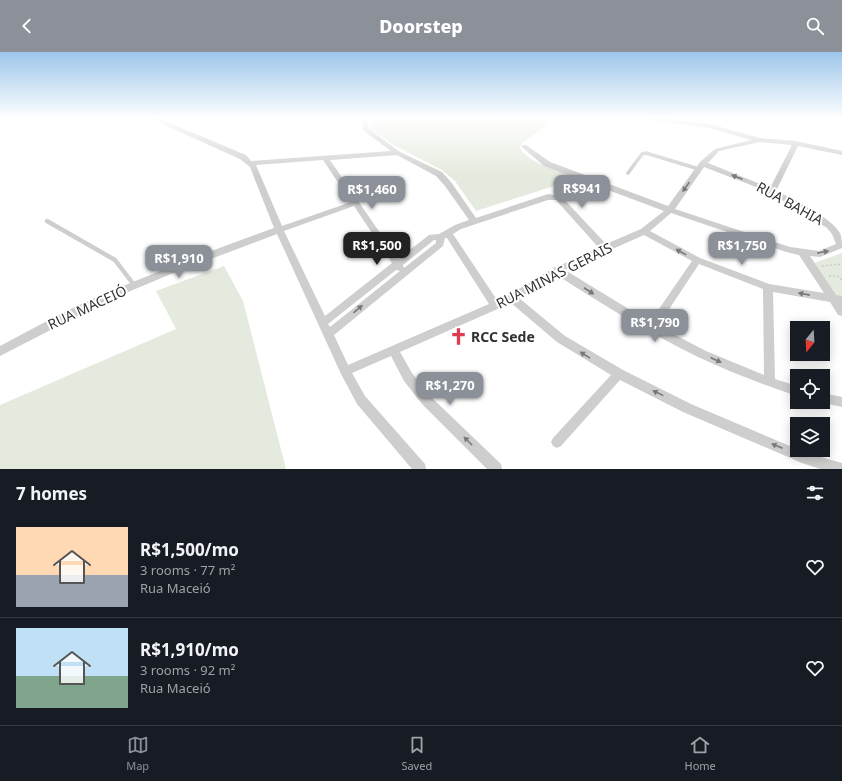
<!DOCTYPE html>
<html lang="en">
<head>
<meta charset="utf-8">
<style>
  body { margin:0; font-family:"Noto Sans",sans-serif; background:#242831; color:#f1f3f6; height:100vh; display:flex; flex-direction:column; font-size:15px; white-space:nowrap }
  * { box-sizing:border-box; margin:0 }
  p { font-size:13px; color:#9ea1a6 }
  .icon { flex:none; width:22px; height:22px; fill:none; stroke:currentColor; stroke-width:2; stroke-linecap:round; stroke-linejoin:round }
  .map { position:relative; height:417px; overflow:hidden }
  .panel { display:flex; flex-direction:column; background:#171b24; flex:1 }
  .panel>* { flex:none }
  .needle { width:26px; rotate:198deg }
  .tools { position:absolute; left:790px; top:269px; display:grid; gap:8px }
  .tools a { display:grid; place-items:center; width:40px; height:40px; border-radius:0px; background:#171b24; box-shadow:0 2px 10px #0003; font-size:20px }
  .price { position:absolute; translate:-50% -34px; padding:0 9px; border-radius:8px; background:#8c9099; color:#fff; font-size:13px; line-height:26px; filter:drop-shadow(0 1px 2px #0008) }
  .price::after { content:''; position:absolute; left:50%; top:24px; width:12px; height:9px; margin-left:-6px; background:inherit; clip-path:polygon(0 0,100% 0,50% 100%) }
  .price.current { background:#222; color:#fff }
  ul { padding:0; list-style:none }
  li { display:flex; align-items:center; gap:12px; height:100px; padding:0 16px }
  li+li { border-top:1px solid #363941 }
  li span { display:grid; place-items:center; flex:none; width:112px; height:80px; border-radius:0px; color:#555 }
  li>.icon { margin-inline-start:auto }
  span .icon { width:48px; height:48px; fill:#fffc; stroke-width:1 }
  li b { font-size:17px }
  h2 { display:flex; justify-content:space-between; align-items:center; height:48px; padding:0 16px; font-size:17px }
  header { display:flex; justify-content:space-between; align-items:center; height:52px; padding:0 16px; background:#8c9099; color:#fff; font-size:18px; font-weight:800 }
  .tab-bar { display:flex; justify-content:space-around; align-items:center; height:56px; border-top:1px solid #363941; background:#171b24; font-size:11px; color:#9ea1a6 }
  .tab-bar a { display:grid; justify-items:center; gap:2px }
  .tab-bar .current { color:#8c9099 }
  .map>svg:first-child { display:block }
  .green { fill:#e4eadd }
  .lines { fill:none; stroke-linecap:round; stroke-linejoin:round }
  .path { stroke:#cbcbcb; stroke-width:1.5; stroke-dasharray:2 2; stroke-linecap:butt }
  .lane-far1 { stroke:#cecece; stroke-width:3.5 }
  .lane { stroke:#cecece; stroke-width:4.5 }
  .street { fill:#cecece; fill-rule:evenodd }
  .oneway { fill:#787878 }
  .labels { text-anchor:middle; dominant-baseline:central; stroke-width:4; stroke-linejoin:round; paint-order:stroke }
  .street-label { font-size:14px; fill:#313131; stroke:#fff }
  .poi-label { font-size:14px; font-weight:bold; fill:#313131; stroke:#fff; text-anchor:start }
</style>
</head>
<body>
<header><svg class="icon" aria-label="back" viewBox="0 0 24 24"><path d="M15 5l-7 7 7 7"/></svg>Doorstep<svg class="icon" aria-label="search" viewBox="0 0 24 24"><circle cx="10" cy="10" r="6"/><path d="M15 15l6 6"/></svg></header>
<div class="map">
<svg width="842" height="417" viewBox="0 0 842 417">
  <rect width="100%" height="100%" fill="#fff"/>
  <path class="green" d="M373,66h184l-35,25 -2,5c9,15 32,20 48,26l-5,9 -87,28 -21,-30 -13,-11 -50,-26 -22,-16z
    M842,201v44l-6,-1 -22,-33z
    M224,214l19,35 43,168h-286v-64l176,-76 -20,-38z"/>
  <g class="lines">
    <path class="path" d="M822,214l20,-2
      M829,224h8l5,4"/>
    <path class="lane-far1" d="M628,121l14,-19 4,-1 53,16"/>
    <path class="lane" d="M47,169l68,39 19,25"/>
    <path class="street" d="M149,66h9l88,37 5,6 140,-10 -27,-20 -3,-8 3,-5h6l-3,5 2,6 31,23 42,20 9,10 25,36 72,-24 13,2 45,48 35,-15 23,-18 -120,-45 -22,-19v-2h4l24,17 118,44 32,-44 15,-13 36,-9 -42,-12 -61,-8 -3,-2h20l45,6 50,14 36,3 46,10v4l-44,-9 -22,45c16,7 56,27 64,42 2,5 2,10 2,15l-22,9 -10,-1 26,39 6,1v20l-4,-1 -8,-13 -57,-10 2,87 22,7v10c-33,-11 -67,-24 -99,-39 -49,-24 -95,-52 -141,-82l-38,23 46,38 58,34 68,34 106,45v1l45,13v6h-22l-18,-6 -119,-51 -63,-32 -59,66 -4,2 -4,-2 -2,-4 2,-4 58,-63 -54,-33 -46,-39 -111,49 12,21 19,24 70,67 1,5h-15l-64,-64 -19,-24 -13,-25 -39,17 13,23 60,68 1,5h-14l-55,-65 -16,-30 -64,-140 -106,40 -62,26 -109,56v-10l62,-33 41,-19 92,-37 79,-29 -24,-61 -10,-8zM760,90l32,3 -22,43 -62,-25 11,-12zM397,103l39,21 9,10 24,34 -14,5 -16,9 -10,1 -31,24 -68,-99zM323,108l28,42 -69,24 -26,-61zM704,115l47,18 37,18 39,25 5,6 4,10 -17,7 -29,-4 -115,-38zM548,148h8l43,48 -45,20 -45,27 -12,5 -44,-66 8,-5zM354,154l38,57 -67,53 -41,-85zM671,161l115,39 13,3 25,38 -55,-9 -69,-26 -50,-27zM644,183l48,26 -42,61 -85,-52zM445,186h2l42,66 -141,61 -14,-30 109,-89zM434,188h2v3l-32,25 -1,-3zM699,212l64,25 1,86 -58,-24 -48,-25zM396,218l4,1 -70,56 -2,-3z
      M823,341l19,4v10l-23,-5h4z"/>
  </g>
  <defs><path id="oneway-solid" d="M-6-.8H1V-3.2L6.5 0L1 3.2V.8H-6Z"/></defs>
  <g class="oneway">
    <use href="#oneway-solid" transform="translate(737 125) rotate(-159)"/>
    <use href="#oneway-solid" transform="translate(686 135) rotate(125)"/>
    <use href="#oneway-solid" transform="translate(681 200) rotate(-151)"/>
    <use href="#oneway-solid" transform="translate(823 200) rotate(-12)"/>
    <use href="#oneway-solid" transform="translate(589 239) rotate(33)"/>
    <use href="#oneway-solid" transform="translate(804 242) rotate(-169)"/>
    <use href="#oneway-solid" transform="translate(358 257) rotate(-40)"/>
    <use href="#oneway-solid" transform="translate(585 303) rotate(-148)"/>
    <use href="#oneway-solid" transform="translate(716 308) rotate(24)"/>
    <use href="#oneway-solid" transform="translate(658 341) rotate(-154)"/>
    <use href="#oneway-solid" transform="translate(468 389) rotate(-135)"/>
    <use href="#oneway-solid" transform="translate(777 394) rotate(-157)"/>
  </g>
  <linearGradient id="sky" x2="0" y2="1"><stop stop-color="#9dc6ea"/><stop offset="0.53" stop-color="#fff"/><stop offset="1" stop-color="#fff" stop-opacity="0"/></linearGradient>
  <rect width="842" height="125" fill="url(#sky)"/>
  <defs>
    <symbol id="church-bare" viewBox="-9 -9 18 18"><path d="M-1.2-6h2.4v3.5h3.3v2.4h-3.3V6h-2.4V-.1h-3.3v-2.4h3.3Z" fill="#e03b4f" stroke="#fff" stroke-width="2.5" paint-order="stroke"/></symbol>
  </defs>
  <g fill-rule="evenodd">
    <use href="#church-bare" x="446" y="272" width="25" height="25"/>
  </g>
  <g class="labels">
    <g class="street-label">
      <text transform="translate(790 151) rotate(29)">RUA BAHIA</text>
      <text transform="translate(554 223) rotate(-27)">RUA MINAS GERAIS</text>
      <text transform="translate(87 255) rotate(-25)">RUA MACEIÓ</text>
    </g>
    <g class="poi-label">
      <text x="471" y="284">RCC Sede</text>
    </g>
  </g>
</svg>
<div class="tools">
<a><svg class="needle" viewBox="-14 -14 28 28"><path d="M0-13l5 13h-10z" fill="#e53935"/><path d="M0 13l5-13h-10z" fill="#9ea1a6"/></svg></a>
<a><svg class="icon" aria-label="locate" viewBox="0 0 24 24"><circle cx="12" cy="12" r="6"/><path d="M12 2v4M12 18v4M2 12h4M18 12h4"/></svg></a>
<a><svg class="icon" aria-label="layers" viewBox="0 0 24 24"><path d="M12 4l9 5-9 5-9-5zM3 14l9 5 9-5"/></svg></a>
</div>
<b class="price" style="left:582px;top:157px">R$941</b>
<b class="price" style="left:372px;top:158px">R$1,460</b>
<b class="price current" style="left:377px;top:214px">R$1,500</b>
<b class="price" style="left:742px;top:214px">R$1,750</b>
<b class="price" style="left:179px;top:227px">R$1,910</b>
<b class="price" style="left:655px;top:291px">R$1,790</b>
<b class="price" style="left:450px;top:354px">R$1,270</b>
</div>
<section class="panel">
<h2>7 homes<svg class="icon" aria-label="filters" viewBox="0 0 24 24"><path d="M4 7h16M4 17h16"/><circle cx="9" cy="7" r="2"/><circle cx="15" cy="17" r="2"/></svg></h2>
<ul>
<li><span style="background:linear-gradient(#ffd9b3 60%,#9aa5b1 0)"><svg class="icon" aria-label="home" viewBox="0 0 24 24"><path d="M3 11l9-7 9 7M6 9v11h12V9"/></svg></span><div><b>R$1,500/mo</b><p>3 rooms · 77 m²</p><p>Rua Maceió</p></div><svg class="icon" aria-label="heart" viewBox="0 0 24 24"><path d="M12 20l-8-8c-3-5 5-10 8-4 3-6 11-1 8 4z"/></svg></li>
<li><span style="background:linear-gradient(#bfe0f5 60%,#7fa58c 0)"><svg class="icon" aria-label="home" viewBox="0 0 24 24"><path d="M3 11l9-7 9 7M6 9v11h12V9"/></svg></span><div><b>R$1,910/mo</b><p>3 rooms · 92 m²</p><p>Rua Maceió</p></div><svg class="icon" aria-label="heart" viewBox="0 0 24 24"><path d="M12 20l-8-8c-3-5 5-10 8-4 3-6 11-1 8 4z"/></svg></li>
</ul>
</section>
<nav class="tab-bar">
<a class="current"><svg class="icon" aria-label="map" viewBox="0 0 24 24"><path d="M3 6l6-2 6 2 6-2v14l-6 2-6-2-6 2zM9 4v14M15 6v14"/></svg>Map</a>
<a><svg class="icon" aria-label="saved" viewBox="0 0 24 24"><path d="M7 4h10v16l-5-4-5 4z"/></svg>Saved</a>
<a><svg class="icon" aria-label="home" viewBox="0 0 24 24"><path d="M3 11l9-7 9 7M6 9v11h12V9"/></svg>Home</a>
</nav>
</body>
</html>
